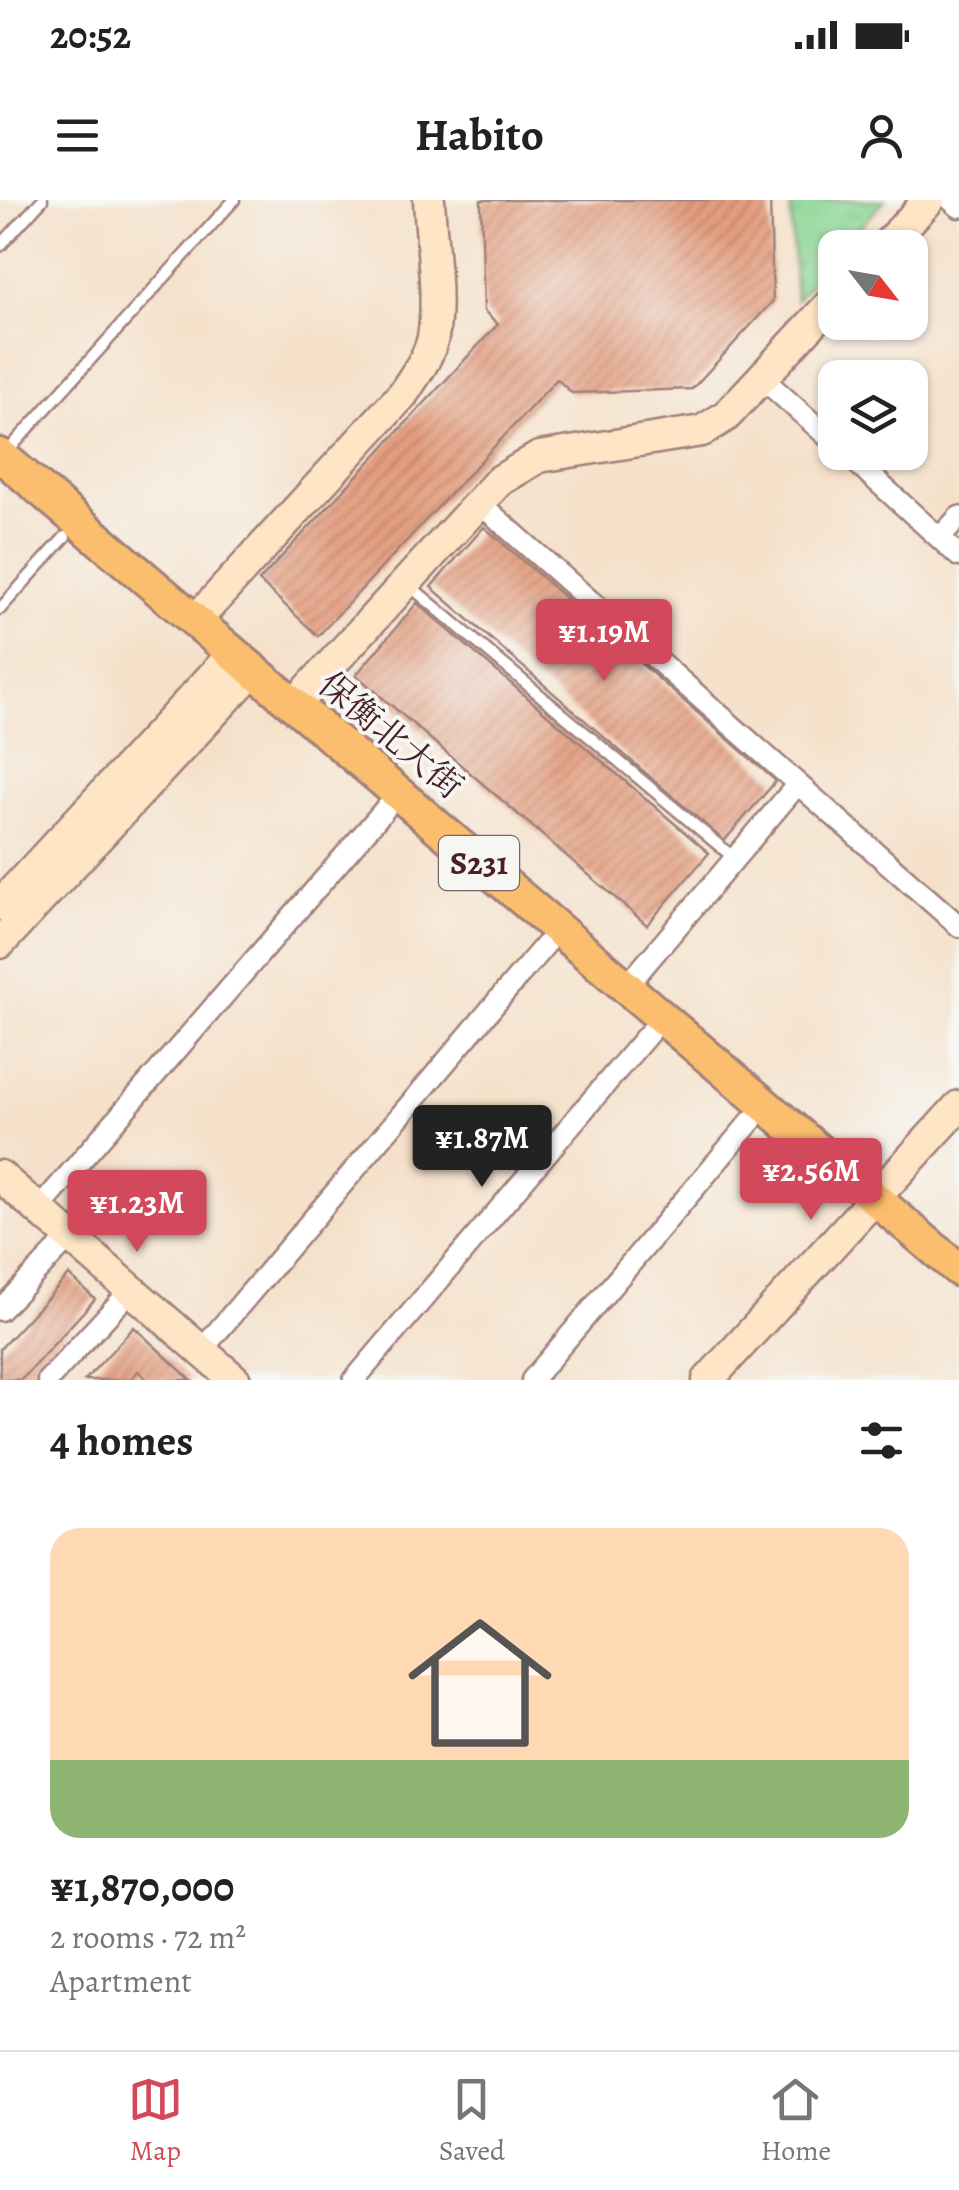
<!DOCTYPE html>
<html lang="en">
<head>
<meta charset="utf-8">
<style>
  body { margin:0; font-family:Alegreya,"Noto Serif SC",serif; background:#f2f2f2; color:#222; height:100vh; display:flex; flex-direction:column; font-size:38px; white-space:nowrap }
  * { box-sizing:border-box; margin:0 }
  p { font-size:32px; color:#767676 }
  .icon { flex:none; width:55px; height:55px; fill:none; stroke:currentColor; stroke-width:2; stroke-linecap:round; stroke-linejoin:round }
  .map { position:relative; height:1180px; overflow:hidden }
  .drawer { display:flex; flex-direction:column; background:#fff; flex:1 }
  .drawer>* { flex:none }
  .needle { width:65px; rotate:121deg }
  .tools { position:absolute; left:818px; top:30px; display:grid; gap:20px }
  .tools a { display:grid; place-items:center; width:110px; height:110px; border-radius:20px; background:#fff; box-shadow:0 2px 8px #0004; font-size:50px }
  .price { position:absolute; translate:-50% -85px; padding:0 22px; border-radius:10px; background:#d1495b; color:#fff; font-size:32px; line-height:65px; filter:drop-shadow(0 2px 5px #0008) }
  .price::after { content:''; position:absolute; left:50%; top:60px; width:30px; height:22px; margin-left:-15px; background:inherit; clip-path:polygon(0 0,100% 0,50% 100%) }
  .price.active { background:#222; color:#fff }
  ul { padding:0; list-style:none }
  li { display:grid; align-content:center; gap:20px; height:530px; padding:0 50px }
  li+li { border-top:2px solid #e0e0e0 }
  li span { display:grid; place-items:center; height:310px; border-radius:30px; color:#555 }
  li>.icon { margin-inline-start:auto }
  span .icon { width:180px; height:180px; fill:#fffc; stroke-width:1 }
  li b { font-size:42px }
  h2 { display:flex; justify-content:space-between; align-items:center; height:120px; padding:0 50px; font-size:42px }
  .status { display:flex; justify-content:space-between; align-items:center; height:70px; padding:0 50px; background:#fff; direction:ltr }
  .status svg { height:28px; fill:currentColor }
  header { display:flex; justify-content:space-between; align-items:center; height:130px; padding:0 50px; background:#fff; font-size:45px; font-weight:700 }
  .tabs { display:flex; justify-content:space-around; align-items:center; height:140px; border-top:2px solid #e0e0e0; background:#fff; font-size:28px; color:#767676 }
  .tabs a { display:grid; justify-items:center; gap:5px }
  .tabs .active { color:#d1495b }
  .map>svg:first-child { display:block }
  .grass { fill:url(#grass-tufts); stroke:#697a5f; stroke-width:2.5 }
  .building { fill:url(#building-hatch) }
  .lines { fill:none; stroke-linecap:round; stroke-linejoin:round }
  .lane-casing { stroke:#a0807a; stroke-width:15 }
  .street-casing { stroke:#a0807a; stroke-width:25 }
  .secondary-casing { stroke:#a0807a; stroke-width:35 }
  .primary-casing { stroke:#a0807a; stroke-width:38 }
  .lane { stroke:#fff; stroke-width:10 }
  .street { stroke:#fff; stroke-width:20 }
  .secondary { stroke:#fde5c5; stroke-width:30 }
  .primary { stroke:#fbbe6e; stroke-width:32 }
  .labels { text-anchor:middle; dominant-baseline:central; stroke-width:8; stroke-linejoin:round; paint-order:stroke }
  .shield { fill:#f6f6f2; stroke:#7e6067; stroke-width:2.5 }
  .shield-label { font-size:32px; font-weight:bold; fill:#4a1f2b }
  .street-label { font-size:35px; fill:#4a1f2b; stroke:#f6f6f2 }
</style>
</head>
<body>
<div class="status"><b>20:52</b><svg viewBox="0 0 49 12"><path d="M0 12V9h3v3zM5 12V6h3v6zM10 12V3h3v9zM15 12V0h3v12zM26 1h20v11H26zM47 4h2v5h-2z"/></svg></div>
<header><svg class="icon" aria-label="menu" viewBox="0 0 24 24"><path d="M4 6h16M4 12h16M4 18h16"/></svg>Habito<svg class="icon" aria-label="person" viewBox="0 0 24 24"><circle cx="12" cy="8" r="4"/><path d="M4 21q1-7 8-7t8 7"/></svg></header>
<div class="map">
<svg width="959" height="1180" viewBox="0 0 959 1180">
  <defs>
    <pattern id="grass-tufts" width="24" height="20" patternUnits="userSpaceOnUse" patternTransform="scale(2.5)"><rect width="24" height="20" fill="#88d593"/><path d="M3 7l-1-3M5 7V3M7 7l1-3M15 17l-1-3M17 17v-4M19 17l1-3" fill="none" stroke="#77b67f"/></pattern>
    <pattern id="building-hatch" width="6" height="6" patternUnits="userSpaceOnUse" patternTransform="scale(2.5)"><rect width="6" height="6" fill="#e49e7f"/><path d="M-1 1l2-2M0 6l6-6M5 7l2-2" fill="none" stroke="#bb8068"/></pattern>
  </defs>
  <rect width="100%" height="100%" fill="#f6f6f2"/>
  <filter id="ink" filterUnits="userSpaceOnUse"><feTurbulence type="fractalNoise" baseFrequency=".01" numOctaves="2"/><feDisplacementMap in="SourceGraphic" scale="20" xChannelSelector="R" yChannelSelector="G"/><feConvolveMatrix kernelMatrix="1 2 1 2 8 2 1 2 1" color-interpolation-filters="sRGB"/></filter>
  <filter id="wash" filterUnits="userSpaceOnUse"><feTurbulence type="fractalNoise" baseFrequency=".0048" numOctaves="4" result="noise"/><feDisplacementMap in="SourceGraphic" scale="40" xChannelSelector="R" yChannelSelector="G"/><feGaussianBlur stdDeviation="2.25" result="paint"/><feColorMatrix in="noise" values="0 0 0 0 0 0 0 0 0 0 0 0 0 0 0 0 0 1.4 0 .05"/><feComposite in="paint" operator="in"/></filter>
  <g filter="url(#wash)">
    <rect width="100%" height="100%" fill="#f5e1ca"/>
    <path class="grass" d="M790,0h95l-43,47 -7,1v8l-39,44z"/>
    <g id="blocks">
      <path class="building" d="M481,0h289l3,101 -81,88 -120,4 -15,-14 -239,257 -59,-55 239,-257 -14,-13z
        M484,327l292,254 -52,60 -293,-254z
        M417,403l292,250 -62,72 -291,-250z
        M69,1075l26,24 -74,81h-21v-31z
        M134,1127l57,53h-43l-10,-9 -8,9h-45z"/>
    </g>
  </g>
  <g filter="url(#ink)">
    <use href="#blocks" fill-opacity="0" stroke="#a0807a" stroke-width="2.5"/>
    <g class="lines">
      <defs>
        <path id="lane" d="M0,46l42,-46
          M7,252l227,-252
          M410,386l324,272
          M0,409l65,-72"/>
        <path id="street" d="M951,0l8,7
          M761,177l74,66
          M845,252l114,104
          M477,301l482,425
          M940,338l19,-21
          M626,787l171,-202
          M39,1009l346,-400
          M0,1110l70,-73
          M201,1151l344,-406
          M48,1180l83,-90
          M354,1180l295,-347
          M532,1180l220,-260"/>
        <path id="secondary" d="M884,48l45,-48
          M195,421l208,-227c11,-18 26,-36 30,-57 7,-40 -2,-95 -4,-137
          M294,505l205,-224 40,-24 163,-26 24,-15 109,-117
          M0,705l233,-251
          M0,743l253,-273
          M0,976l235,204
          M708,1180l251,-274"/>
        <path id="primary" d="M0,255l959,815"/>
      </defs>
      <use href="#lane" class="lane-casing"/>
      <use href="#street" class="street-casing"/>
      <use href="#secondary" class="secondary-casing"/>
      <use href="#primary" class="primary-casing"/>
      <use href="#lane" class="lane"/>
      <use href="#street" class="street"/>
      <use href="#secondary" class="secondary"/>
      <use href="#primary" class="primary"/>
    </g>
  </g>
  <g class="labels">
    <rect class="shield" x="439" y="636" width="80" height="54" rx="8"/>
    <g class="shield-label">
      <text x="479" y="663">S231</text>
    </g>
    <g class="street-label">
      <text transform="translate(391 535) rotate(40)">保衡北大街</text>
    </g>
  </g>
</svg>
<div class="tools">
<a><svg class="needle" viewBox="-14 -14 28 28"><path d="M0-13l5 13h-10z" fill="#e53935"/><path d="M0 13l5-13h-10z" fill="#767676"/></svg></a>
<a><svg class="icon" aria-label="layers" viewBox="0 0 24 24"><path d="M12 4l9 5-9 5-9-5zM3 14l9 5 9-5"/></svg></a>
</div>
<b class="price" style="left:604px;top:484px">¥1.19M</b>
<b class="price active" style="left:482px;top:990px">¥1.87M</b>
<b class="price" style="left:811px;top:1023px">¥2.56M</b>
<b class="price" style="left:137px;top:1055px">¥1.23M</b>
</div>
<section class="drawer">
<h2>4 homes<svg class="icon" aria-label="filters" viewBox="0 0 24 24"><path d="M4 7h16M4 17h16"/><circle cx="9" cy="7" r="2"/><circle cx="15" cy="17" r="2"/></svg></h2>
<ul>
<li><span style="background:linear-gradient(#ffd9b3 75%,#8fb573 0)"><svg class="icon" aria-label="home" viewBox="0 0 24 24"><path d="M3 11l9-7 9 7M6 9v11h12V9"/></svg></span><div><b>¥1,870,000</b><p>2 rooms · 72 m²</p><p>Apartment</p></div></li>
</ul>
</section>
<nav class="tabs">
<a class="active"><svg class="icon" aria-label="map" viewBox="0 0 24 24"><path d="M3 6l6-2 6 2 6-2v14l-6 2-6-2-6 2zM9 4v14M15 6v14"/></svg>Map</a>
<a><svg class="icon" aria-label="saved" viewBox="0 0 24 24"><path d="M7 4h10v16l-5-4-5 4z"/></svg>Saved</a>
<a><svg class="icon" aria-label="home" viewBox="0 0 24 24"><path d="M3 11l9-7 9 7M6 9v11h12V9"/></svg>Home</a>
</nav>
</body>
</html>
